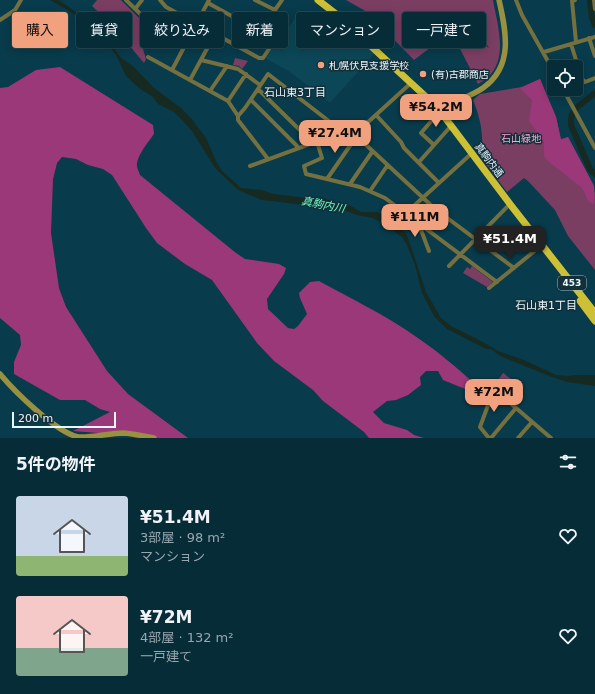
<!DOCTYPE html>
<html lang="ja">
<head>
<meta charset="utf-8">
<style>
  body { margin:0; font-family:"DejaVu Sans","Noto Sans JP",sans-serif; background:#143843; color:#f1f3f6; height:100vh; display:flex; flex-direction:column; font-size:15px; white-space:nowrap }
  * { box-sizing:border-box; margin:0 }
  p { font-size:13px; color:#98a7ae }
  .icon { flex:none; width:22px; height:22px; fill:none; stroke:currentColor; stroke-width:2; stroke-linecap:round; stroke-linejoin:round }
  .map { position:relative; height:438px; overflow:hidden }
  .drawer { display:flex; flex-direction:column; background:#062c38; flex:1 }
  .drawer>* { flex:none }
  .top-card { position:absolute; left:12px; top:12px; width:571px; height:36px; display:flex; gap:8px }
  .buttons { position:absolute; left:547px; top:60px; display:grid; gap:8px }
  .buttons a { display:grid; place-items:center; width:36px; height:36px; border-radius:4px; background:#062c38; box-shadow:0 2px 10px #0003,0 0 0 1px #274853; font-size:20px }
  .scale { position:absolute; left:12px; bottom:10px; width:104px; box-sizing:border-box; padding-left:4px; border:2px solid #e7f7fe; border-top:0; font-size:11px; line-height:14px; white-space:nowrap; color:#e7f7fe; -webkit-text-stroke:3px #132f39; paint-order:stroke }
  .price { position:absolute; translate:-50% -34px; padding:0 9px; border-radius:8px; background:#f2a17e; color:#111; font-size:13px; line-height:26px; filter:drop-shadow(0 1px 2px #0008) }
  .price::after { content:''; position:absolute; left:50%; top:24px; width:12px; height:9px; margin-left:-6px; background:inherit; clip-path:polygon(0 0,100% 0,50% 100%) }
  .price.active { background:#222; color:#fff }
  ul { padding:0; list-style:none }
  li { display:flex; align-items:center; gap:12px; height:100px; padding:0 16px }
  li span { display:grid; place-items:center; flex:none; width:112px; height:80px; border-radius:4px; color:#555 }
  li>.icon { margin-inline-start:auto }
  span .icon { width:48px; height:48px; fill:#fffc; stroke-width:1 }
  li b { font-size:17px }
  h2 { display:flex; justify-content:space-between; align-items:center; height:48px; padding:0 16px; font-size:17px }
  .pill { padding:0 14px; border-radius:4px; background:#062c38; box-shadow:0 2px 10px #0003,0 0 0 1px #274853; font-size:14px; line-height:36px }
  .pill.active { background:#f2a17e; color:#111 }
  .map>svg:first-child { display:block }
  .built { fill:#0b4757 }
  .green { fill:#7a3e63 }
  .forest { fill:#9b3879 }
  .water { fill:#172a21 }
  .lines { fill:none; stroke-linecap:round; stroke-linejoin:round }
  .stream { stroke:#172a21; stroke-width:1 }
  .river { stroke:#172a21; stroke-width:6 }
  .street { stroke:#757040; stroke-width:4 }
  .secondary { stroke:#989141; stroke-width:5.5 }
  .highway { stroke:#cdc037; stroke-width:7 }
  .poi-dot { fill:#f2a17e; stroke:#132f39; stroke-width:1.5 }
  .labels { text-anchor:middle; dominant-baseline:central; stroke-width:3; stroke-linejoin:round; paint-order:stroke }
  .shield { fill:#132f39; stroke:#a7bbc3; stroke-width:1 }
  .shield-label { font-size:9px; font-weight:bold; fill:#e7f7fe }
  .poi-label { font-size:10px; fill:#e7f7fe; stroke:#132f39; text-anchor:start }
  .park-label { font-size:10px; fill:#f4a6d3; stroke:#132f39 }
  .street-label { font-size:10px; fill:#e7f7fe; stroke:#132f39 }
  .neighbourhood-label { font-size:11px; fill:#e7f7fe; stroke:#132f39 }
  .water-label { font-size:11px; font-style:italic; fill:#71fac2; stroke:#132f39 }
</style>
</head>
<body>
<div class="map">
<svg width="595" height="438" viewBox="0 0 595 438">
  <rect width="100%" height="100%" fill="#083b4b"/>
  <path class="built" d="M297,16l22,17 -3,3 9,8 17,-20 32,30 -44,49 -40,-31 -25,-14z"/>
  <path class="green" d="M97,0h24l34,34 -12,15 3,10 -2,4 -32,-38 -20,-19z
    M346,0h147c4,24 16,58 -5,77 -3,3 -7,5 -10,7l-23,-45 -16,2 -25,19 -47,-48z
    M235,58l13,3 -6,8 -3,-3 -6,-1z
    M540,79l16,38 5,22 7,-2 26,49 1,8v76l-27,-34 -13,-26 -27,-29 -4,-3 -17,14 -25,-33c1,-24 0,-37 -9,-59l7,-6 42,-7z
    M472,266l21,16 -6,5 -24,-14 4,-6 3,2z
    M503,373l8,6v10l-6,7 -12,-9z"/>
  <path class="forest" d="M60,67l93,58 1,9c-5,7 -18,23 -17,32 0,2 2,6 3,9l96,78 9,6 34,5 7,4 -2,6 -17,25 1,10 20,19 6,1 4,-3 9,-12 -7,-16 -1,-5 11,-11 9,-1c33,18 66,34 96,55 21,14 41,31 60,48v9l-32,-13 -5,-9h-12l-6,6 1,8 -13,10 -12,5 -9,1 -14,11 11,11 23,7 7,5 10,3h-55l-5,-6 -41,-31 -10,-11 -39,-29 -17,-18 -45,-63 -27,-16 -28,-21 -11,-15 -34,-53 -9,-6 -15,-4 -12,-6 -14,-2 -5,6 -4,16 -2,54 8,55 7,19 41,64 21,23 60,44h-29l-86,-7 37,-19 -10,-3 -15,-9h-25l-46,-26v-12l7,-17 -1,-10 -20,-17v-230l8,-1 28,-17z
    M540,79l16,38 5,23 7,-3 26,49v18l-5,-2 -7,-14 -34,-27 -4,-5v-14l-15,-21 3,-21 -12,-12z"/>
  <path class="water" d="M50,0h9l26,19 14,13 5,3 17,23 13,9 19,20 29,22 9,9 15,20 10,23 6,10 19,17 20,2 13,4 41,5 6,-2 15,6 15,3 10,6h16l11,5 12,10 7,8 19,57 15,26 10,8 30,15 17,10 26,9 32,15 12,1 7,-1h20v11l-28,-4 -15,-5 -52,-21 -9,-7h-5l-39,-20 -13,-13 -12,-23 -7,-28 -8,-20 -5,-8 -6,-4 -3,-4 -20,-11 -16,-3 -13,-5 -12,-2 -70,-8 -24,-10 -23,-22 -23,-37 -9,-10 -9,-9 -16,-8 -5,-7 -14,-9 -13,-12 -10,-21 -10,-13 -22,-20 -16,-12z"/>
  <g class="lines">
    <path class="stream" d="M481,37l-1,2 -1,-2 2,-2 2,3 -1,2h-3l-2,-3 1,-3 3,-1 4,3 1,2 -2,4 4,5"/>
    <path class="river" d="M590,0l2,18 3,7
      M595,93l-19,15 -4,6 -1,5v6l19,44 5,5"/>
    <path class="street" d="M126,0l35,34 23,12
      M160,0l6,7 93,51h4l12,-18 -67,-37
      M255,0l20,10 7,-10
      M516,0l6,15 32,57
      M575,0l-3,1 4,41
      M594,0l1,9
      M135,9l7,-9
      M0,20l15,-10 6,-10
      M589,38l6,18
      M571,44l11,35 3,3 10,-4
      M544,52l51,-15
      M148,57l80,44 10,15v4l30,39
      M201,60l37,9 22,16
      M172,70l37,-70
      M190,80l25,-46
      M258,89l55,54
      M563,89l32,59
      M210,91l17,-25
      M251,100l48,48
      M228,101l18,-27
      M376,115l25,27 3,6 35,35
      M238,116l7,-8 23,-34 75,58
      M350,130l84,78 80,60
      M317,142l5,16 -18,8 2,8 54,13 25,11 112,84
      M434,145l-13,-12 19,-22
      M419,162l32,-36
      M250,166l117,-43 44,-40
      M327,179l29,-42
      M350,184l22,-32
      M370,191l17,-25
      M406,213l66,-60
      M423,226l-2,4 8,21
      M449,266l61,-62
      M489,288l53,-43
      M489,438l-9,-11 14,-38 57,49
      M491,438l25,-30
      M518,438l14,-16"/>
    <path class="secondary" d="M440,111c13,-10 30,-14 43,-23 31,-22 23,-57 16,-88
      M0,374c15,18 56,58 78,63 15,1 31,-4 46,-4 10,1 20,3 30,5"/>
    <path class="highway" d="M318,0l18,14 88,81 16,16 70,93 85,109
      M580,301l15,20"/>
  </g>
  <g class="poi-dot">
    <circle cx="321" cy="65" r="4"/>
    <circle cx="423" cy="74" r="4"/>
  </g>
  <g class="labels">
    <rect class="shield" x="558" y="276" width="28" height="14" rx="3"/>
    <g class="shield-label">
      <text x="572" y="283">453</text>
    </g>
    <g class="poi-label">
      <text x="329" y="65">札幌伏見支援学校</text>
      <text x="431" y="74">(有)古郡商店</text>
    </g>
    <g class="park-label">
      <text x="521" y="138">石山緑地</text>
    </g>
    <g class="street-label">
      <text transform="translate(489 160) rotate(53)">真駒内通</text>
    </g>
    <g class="neighbourhood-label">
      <text x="295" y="92">石山東3丁目</text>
      <text x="546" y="305">石山東1丁目</text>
    </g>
    <g class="water-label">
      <text transform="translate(323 205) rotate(11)">真駒内川</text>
    </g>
  </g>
</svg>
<div class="buttons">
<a><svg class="icon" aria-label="locate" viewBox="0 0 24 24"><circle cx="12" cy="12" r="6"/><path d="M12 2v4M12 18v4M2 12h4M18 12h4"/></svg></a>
</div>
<div class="scale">200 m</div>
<b class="price" style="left:436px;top:128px">¥54.2M</b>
<b class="price" style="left:335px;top:154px">¥27.4M</b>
<b class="price" style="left:415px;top:238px">¥111M</b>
<b class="price active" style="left:510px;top:260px">¥51.4M</b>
<b class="price" style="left:494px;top:413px">¥72M</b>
<div class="top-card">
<a class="pill active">購入</a>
<a class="pill">賃貸</a>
<a class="pill">絞り込み</a>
<a class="pill">新着</a>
<a class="pill">マンション</a>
<a class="pill">一戸建て</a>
</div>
</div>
<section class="drawer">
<h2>5件の物件<svg class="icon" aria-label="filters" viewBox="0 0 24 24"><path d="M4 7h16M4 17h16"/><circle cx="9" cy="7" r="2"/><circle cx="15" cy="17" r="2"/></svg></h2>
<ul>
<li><span style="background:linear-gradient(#c9d6e8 75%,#8fb573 0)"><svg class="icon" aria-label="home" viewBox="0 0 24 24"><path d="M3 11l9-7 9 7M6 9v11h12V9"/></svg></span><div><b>¥51.4M</b><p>3部屋 · 98 m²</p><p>マンション</p></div><svg class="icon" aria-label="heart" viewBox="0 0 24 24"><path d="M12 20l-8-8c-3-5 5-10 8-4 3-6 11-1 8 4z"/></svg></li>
<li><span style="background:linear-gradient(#f6c9c9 65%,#7fa58c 0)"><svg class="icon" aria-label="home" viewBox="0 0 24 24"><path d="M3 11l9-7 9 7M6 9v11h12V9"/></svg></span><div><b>¥72M</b><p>4部屋 · 132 m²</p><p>一戸建て</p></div><svg class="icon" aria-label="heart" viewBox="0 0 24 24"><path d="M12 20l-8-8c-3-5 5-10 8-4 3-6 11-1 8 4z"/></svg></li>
</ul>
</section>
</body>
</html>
